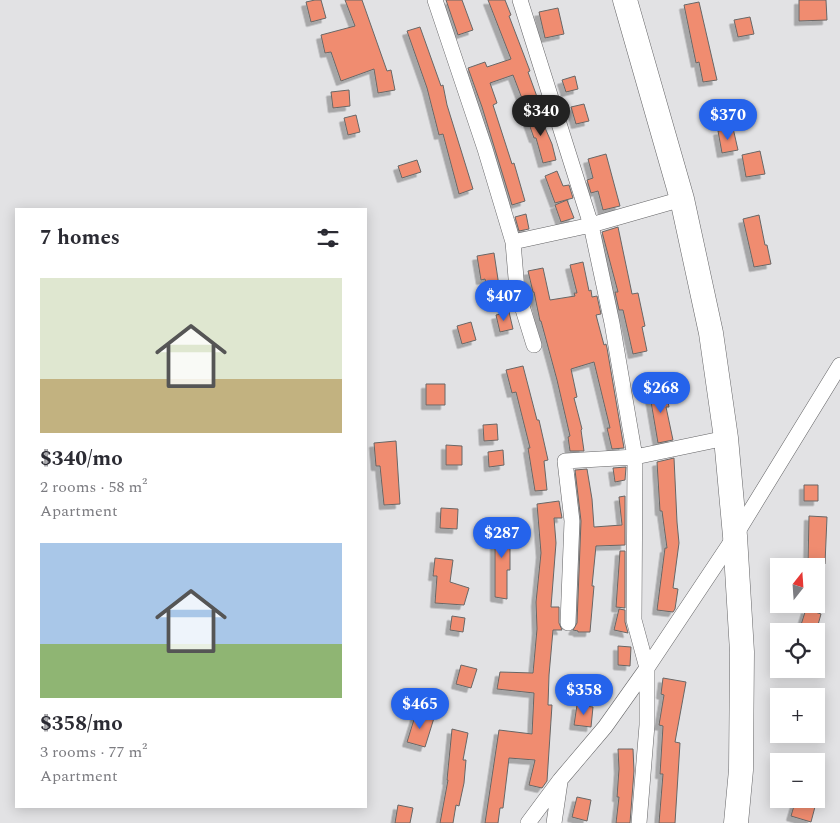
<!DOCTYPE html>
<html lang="en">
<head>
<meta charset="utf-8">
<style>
  body { margin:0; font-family:Spectral,serif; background:#f7f7f7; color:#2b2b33; height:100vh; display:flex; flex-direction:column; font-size:19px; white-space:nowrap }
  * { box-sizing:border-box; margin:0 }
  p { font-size:16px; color:#7c7c81 }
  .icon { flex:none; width:28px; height:28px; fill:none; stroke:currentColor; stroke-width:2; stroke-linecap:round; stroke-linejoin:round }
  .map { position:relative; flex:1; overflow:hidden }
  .drawer { position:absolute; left:15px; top:208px; width:352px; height:600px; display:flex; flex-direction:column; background:#fff; border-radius:0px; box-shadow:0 2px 12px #0003 }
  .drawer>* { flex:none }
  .needle { width:32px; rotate:17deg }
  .tools { position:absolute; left:770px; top:558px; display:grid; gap:10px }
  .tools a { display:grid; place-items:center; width:55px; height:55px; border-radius:0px; background:#fff; box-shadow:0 2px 12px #0003; font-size:25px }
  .price { position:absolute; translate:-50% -42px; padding:0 11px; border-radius:18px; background:#2563eb; color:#fff; font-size:16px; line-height:32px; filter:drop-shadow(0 1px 2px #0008) }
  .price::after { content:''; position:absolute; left:50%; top:30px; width:15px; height:11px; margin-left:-8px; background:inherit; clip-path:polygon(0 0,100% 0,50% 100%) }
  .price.active { background:#222; color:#fff }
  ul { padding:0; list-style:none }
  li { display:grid; align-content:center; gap:10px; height:265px; padding:0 25px }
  li span { display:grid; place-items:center; height:155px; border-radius:0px; color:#555 }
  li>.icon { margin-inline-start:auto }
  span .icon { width:90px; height:90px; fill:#fffc; stroke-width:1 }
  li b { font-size:21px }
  h2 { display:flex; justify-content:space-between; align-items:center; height:60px; padding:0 25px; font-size:21px }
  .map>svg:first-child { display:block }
  .building { fill:#f08c70; stroke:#686766; filter:url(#shadow) }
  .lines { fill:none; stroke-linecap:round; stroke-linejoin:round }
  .street-casing { stroke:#656567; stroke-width:16 }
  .primary-casing { stroke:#656567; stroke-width:25 }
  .street { stroke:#fff; stroke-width:15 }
  .primary { stroke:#fff; stroke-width:24 }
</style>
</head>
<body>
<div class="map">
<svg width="840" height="823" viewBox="0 0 840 823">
  <defs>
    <filter id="shadow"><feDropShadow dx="-4.5" dy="4.5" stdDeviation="0" flood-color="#0004"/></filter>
  </defs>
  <rect width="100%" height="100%" fill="#e2e2e4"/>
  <path class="building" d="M315,0h6l5,18 -15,4 -5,-20z
    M345,0h17l25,71 4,-1 4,20 -17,3 -4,-24 -33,12 -10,-29 -6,1 -4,-18 34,-9z
    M446,0h16l11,30 -15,5z
    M488,0h17l6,15 -2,1 21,55 -2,1 12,33 -14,4 -13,-34 -23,8 7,20 -4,2 19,59 2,-1 11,38 -13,4 -30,-98 -14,-39 17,-6 2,5 24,-8z
    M799,0h27l1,20 -28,1z
    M699,2l18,78 -14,2 -4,-20 -3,1 -12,-58z
    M558,8l6,26 -19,4 -6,-26z
    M750,17l4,17 -16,3 -4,-17z
    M420,27l21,59 2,-1 4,20 26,84 -14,5 -16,-60 -4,1 -12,-47 -20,-57z
    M575,76l3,13 -12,3 -4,-12z
    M349,90l1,16 -17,2 -2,-16z
    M584,104l5,17 -13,3 -5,-17z
    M537,109l15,35 4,16 -13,3 -7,-25h-2l-6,-17 2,-1 -2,-8z
    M356,115l4,17 -12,3 -4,-17z
    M733,128l5,22 -16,3 -4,-22z
    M760,151l5,23 -19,3 -4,-22z
    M606,154l14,52 -17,4 -5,-19 -7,2 -4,-13 6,-2 -5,-19z
    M417,160l4,12 -19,6 -4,-12z
    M557,171l6,15 6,-1 4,13 -18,5 -10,-27z
    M567,200l7,18 -13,4 -6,-17z
    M526,214l3,15 -10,2 -4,-14z
    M759,215l6,30h2l4,19 -17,3 -11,-48z
    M618,227l13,62 1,5 6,-1 7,33 -3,1 5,24 -14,3 -10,-44h-4l-4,-18h3l-16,-60z
    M494,253l5,33h2l4,17 -14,3 -6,-27 -4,1 -4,-24z
    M583,262l6,29 2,-1 1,7 5,-1 4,18 -5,1 8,30 2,-1 1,4 17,100 -12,1 -5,-21h3l-16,-66 -23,7 6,28 -3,1 8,31 -1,1 3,21h-14l-2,-14 2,-1 -13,-56 -16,-59h-1l-6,-29h-1l-5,-21 15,-3 7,32 25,-4 -1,-3h3l-7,-28z
    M509,312l4,17 -13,3 -4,-17z
    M471,322l5,18 -14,4 -5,-18z
    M523,366l14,54h2l9,40 -4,1 3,29 -12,1 -7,-43h2l-14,-56 -4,1 -6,-23z
    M426,384h19v21h-19z
    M665,387l4,20h-3l7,33 -15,3 -9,-53z
    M497,424l1,16 -14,1 -1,-16z
    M396,441l4,63 -16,1 -4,-39h-4l-2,-23z
    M446,445l16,1v19h-16z
    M503,450l1,15 -15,2 -1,-15z
    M674,458l3,64 2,21 -6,45 5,1 -3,20 -2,3 -16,-2 8,-62h2l-5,-37h-2l-3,-49z
    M626,467l-1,13 -10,2 -2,-14z
    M587,469l5,30 2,28 28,-2 -3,-28 6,-1v49l-29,1 -4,40h2l-4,46h-12v-1l-5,-1 4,-7 4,-102 -6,-51z
    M804,485h14v16h-14z
    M559,501l3,17h-8l2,25 -5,64h8v16l3,7h-9l-4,45 -1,30h4l-5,76 -5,7 -13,-3 6,-25 -26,-2 -6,50h-3l-2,15h-13l14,-93 33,4 2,-41 -37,-4 3,-17 33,1 4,-44 -1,-27 5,-49 -4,-49z
    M441,508l17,1 -1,20 -17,-1z
    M809,516l18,1 -2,47h-17z
    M495,523h15v47h-3v29l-12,-2z
    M620,551h5v57l-9,-1z
    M435,558l18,2 -3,22 19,6 -5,17 -29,-2 2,-27h-4z
    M619,609l6,1v12l3,11 -14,-3z
    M806,609l15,5 -5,18 -16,-4z
    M452,616l13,2 -2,14 -13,-2z
    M618,646l13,1 -1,19 -12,-1z
    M461,665l16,4 -6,19 -15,-4z
    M663,678l23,4 -11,60 5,1 -5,80h-16l4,-49h-3l3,-48 -4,-1 5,-30 -3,-1z
    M577,705l16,2 -2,20 -17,-2z
    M416,713l18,5 -9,29 -18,-5z
    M452,729l16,4 -5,27h3l-2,23 -5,23 -3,-1 -3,18h-13l8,-43h-1z
    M618,749h15l1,22 -4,52h-14l3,-26h-2l2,-28z
    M577,797l14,3 -4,21 -15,-4z
    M796,799l20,4 -5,19 -20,-6z
    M398,805l15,3 -3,15h-15z"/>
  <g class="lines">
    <defs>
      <path id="street" d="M435,0l50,149 28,93 4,48 17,55
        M520,0l71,225 21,98 23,134 -1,163 13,48v57l-8,98
        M513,242l78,-17 91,-26
        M568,623l4,-102 -7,-60 70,-4 91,-19
        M528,823l32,-43 45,-53 42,-59 88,-132 105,-171
        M554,823l6,-41"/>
      <path id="primary" d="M625,0l57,199 29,134 15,105 9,98 7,116 -1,118 -5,53"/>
    </defs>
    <use href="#street" class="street-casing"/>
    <use href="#primary" class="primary-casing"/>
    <use href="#street" class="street"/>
    <use href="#primary" class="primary"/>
  </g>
</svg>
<div class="tools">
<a><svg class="needle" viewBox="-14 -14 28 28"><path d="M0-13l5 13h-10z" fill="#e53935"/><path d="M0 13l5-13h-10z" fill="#7c7c81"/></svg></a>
<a><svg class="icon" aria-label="locate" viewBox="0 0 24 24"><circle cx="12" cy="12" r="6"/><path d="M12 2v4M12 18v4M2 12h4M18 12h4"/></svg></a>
<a>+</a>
<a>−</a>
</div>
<b class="price active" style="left:541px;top:137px">$340</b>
<b class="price" style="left:728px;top:141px">$370</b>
<b class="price" style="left:504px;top:322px">$407</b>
<b class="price" style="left:661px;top:414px">$268</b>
<b class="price" style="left:502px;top:559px">$287</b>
<b class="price" style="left:584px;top:716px">$358</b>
<b class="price" style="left:420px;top:730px">$465</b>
<section class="drawer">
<h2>7 homes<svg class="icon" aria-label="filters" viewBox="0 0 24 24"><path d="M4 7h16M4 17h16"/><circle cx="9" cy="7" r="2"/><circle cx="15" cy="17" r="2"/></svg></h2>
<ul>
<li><span style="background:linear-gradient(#dfe7d0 65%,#c2b280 0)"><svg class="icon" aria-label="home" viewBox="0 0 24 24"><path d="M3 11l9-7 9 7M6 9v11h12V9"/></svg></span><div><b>$340/mo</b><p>2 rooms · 58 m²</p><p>Apartment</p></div></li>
<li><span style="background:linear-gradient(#a9c7e8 65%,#8fb573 0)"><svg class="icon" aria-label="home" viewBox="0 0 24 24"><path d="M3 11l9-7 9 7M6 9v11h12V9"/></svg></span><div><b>$358/mo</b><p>3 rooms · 77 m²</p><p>Apartment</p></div></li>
</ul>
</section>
</div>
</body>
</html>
